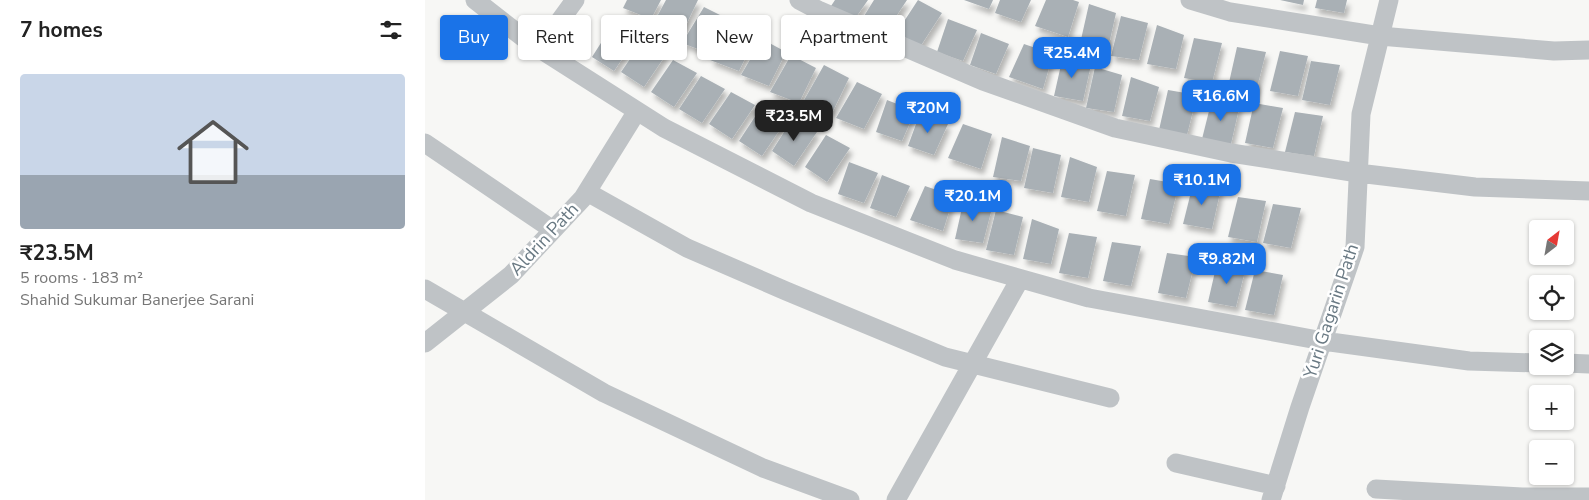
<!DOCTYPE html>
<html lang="en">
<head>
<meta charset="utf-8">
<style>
  body { margin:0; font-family:"Nunito Sans",sans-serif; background:#f6f6f6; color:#222; height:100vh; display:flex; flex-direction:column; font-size:19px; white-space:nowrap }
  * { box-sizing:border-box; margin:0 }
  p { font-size:16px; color:#767676 }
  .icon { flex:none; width:28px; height:28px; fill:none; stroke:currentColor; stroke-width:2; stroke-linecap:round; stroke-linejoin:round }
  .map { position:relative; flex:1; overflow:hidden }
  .drawer { display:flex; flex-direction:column; background:#fff; width:425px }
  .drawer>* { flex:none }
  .guide { position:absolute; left:15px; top:15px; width:475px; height:45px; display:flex; gap:10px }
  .needle { width:32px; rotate:31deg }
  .fabs { position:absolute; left:1104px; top:220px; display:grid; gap:10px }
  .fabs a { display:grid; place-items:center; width:45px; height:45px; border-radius:5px; background:#fff; box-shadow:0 1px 4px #0004; font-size:25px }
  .price { position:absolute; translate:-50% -42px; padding:0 11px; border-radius:10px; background:#1a73e8; color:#fff; font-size:16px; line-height:32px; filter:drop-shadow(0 1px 2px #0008) }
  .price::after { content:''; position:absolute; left:50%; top:30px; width:15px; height:11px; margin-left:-8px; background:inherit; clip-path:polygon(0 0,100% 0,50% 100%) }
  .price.on { background:#222; color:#fff }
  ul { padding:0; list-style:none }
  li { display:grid; align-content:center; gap:10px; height:265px; padding:0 20px }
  li span { display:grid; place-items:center; height:155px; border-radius:5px; color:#555 }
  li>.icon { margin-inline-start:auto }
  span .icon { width:90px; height:90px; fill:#fffc; stroke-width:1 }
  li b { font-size:21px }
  h2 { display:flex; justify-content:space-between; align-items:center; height:60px; padding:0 20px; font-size:21px }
  .pill { padding:0 18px; border-radius:5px; background:#fff; box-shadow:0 1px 4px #0004; font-size:18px; line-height:45px }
  .pill.on { background:#1a73e8; color:#fff }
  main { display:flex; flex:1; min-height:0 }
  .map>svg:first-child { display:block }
  .building { fill:#a9b0b5; filter:url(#shadow) }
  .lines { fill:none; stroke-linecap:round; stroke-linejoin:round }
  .minor { stroke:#bfc3c6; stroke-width:19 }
  .labels { text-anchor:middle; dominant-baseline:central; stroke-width:5; stroke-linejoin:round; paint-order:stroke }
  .street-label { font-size:18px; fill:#697983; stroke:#fff }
</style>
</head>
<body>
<main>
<section class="drawer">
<h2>7 homes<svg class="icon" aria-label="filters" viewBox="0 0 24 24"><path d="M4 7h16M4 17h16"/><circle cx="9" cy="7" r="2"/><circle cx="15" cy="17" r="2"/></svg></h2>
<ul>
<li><span style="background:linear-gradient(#c9d6e8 65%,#9aa5b1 0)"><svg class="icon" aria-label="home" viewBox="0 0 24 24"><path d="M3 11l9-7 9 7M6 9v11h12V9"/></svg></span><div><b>₹23.5M</b><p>5 rooms · 183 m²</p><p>Shahid Sukumar Banerjee Sarani</p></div></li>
</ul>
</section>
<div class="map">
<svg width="1164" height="500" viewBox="0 0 1164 500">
  <defs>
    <filter id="shadow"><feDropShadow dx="3" dy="5.5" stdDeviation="2.5" flood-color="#0004"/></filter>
  </defs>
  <rect width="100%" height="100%" fill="#f7f7f5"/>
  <path class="building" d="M202,0h34l-10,19 -28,-11z
    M241,0h32l-17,35 -28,-11z
    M410,0h33l-14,20 -23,-14z
    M449,0h33l-20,30 -23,-14z
    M493,0l24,13 -22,34 -23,-15z
    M539,0h29l-4,9z
    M575,0h31l-10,22 -26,-9z
    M621,0h27l6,2 -11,35 -33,-11z
    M855,0h24l-1,5z
    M892,0h30l-3,13 -29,-5z
    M664,4l27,9 -8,36 -28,-5z
    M279,7l24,12 -17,35 -29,-11z
    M696,16l27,7 -9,37 -28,-4z
    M523,19l29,11 -14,31 -26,-9z
    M307,23l24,13 -17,35 -29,-11z
    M188,24l24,13 -23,34 -22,-14z
    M732,25l27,10 -8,34 -29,-5z
    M556,33l28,11 -13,30 -26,-9z
    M769,38l28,5 -10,40 -28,-5z
    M337,39l24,13 -17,34 -28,-11z
    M218,40l24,13 -23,34 -23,-15z
    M599,44l29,10 -10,35 -34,-12z
    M812,47l29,5 -10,40 -28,-5z
    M855,51l28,5 -10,40 -28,-5z
    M366,55l25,13 -17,35 -29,-11z
    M638,56l28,9 -8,36 -29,-5z
    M248,60l24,13 -23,34 -23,-15z
    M886,61l29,4 -10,40 -28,-5z
    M399,65l25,13 -17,35 -29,-11z
    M670,67l27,8 -8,37 -28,-4z
    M276,76l24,13 -23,34 -23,-14z
    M706,77l28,10 -9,34 -28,-5z
    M432,82l25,12 -18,35 -28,-11z
    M743,90l29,5 -10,40 -28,-5z
    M306,92l24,13 -23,34 -23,-15z
    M787,99l28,5 -9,40 -29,-5z
    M462,100l28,11 -13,30 -26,-9z
    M829,103l29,5 -10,40 -28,-5z
    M335,109l25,13 -23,34 -23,-15z
    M870,112l28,4 -9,40 -29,-4z
    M495,113l28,11 -14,31 -26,-9z
    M368,118l24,14 -23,34 -22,-15z
    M538,124l29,10 -11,35 -33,-11z
    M401,135l24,13 -23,34 -22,-15z
    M577,137l28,9 -9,35 -28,-4z
    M608,148l28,7 -8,38 -29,-5z
    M645,157l27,10 -8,35 -28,-5z
    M424,162l29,11 -14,30 -26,-9z
    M682,171l28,4 -9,41 -29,-5z
    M457,175l28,11 -14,31 -26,-9z
    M725,179l29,5 -10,40 -28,-5z
    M768,184l28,4 -9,41 -29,-5z
    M500,186l29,10 -11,35 -33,-11z
    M813,197l28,4 -9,41 -29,-5z
    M539,199l28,9 -9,35 -28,-4z
    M848,204l28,4 -10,40 -28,-5z
    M571,210l27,7 -9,38 -28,-5z
    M607,219l27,10 -8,35 -28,-5z
    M644,233l28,4 -9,41 -29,-5z
    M687,242l29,4 -10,40 -28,-5z
    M742,253l29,4 -10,41 -28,-5z
    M792,263l29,4 -10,40 -28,-5z
    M830,270l28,5 -9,40 -29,-5z"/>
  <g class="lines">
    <path class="minor" d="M50,0l54,42 135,86 147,75 144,57 134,38 234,43 146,20 68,2
      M374,0l19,10 165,71 132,47 116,25 127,20 117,14 114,4
      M765,0l40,12 150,24 174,15 35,-1
      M115,48l35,-48
      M0,143l128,87
      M162,192l100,56 99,43 159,66 165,41
      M0,289l179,104 159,75 87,32
      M0,343l86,-68 72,-77 54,-87
      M1140,363l24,1
      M751,463l100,23
      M951,489l146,8h67
      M471,500l124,-221
      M846,500l29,-93 55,-160 6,-133 28,-114"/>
  </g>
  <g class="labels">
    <g class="street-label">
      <text transform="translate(119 239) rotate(-47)">Aldrin Path</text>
      <text transform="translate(906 311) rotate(-72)">Yuri Gagarin Path</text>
    </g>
  </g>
</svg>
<div class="fabs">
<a><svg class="needle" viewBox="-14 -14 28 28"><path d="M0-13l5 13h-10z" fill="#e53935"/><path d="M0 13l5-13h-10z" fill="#767676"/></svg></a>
<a><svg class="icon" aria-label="locate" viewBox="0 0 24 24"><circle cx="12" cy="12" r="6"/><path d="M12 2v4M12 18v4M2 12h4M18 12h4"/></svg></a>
<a><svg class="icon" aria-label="layers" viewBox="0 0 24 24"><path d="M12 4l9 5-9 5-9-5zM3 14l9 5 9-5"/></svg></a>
<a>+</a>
<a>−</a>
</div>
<b class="price" style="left:647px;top:79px">₹25.4M</b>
<b class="price" style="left:796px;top:122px">₹16.6M</b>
<b class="price" style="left:503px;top:134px">₹20M</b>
<b class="price on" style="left:369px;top:142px">₹23.5M</b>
<b class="price" style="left:777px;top:206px">₹10.1M</b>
<b class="price" style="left:548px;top:222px">₹20.1M</b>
<b class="price" style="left:802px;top:285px">₹9.82M</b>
<div class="guide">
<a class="pill on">Buy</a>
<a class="pill">Rent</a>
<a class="pill">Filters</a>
<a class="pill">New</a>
<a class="pill">Apartment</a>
</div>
</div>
</main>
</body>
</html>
